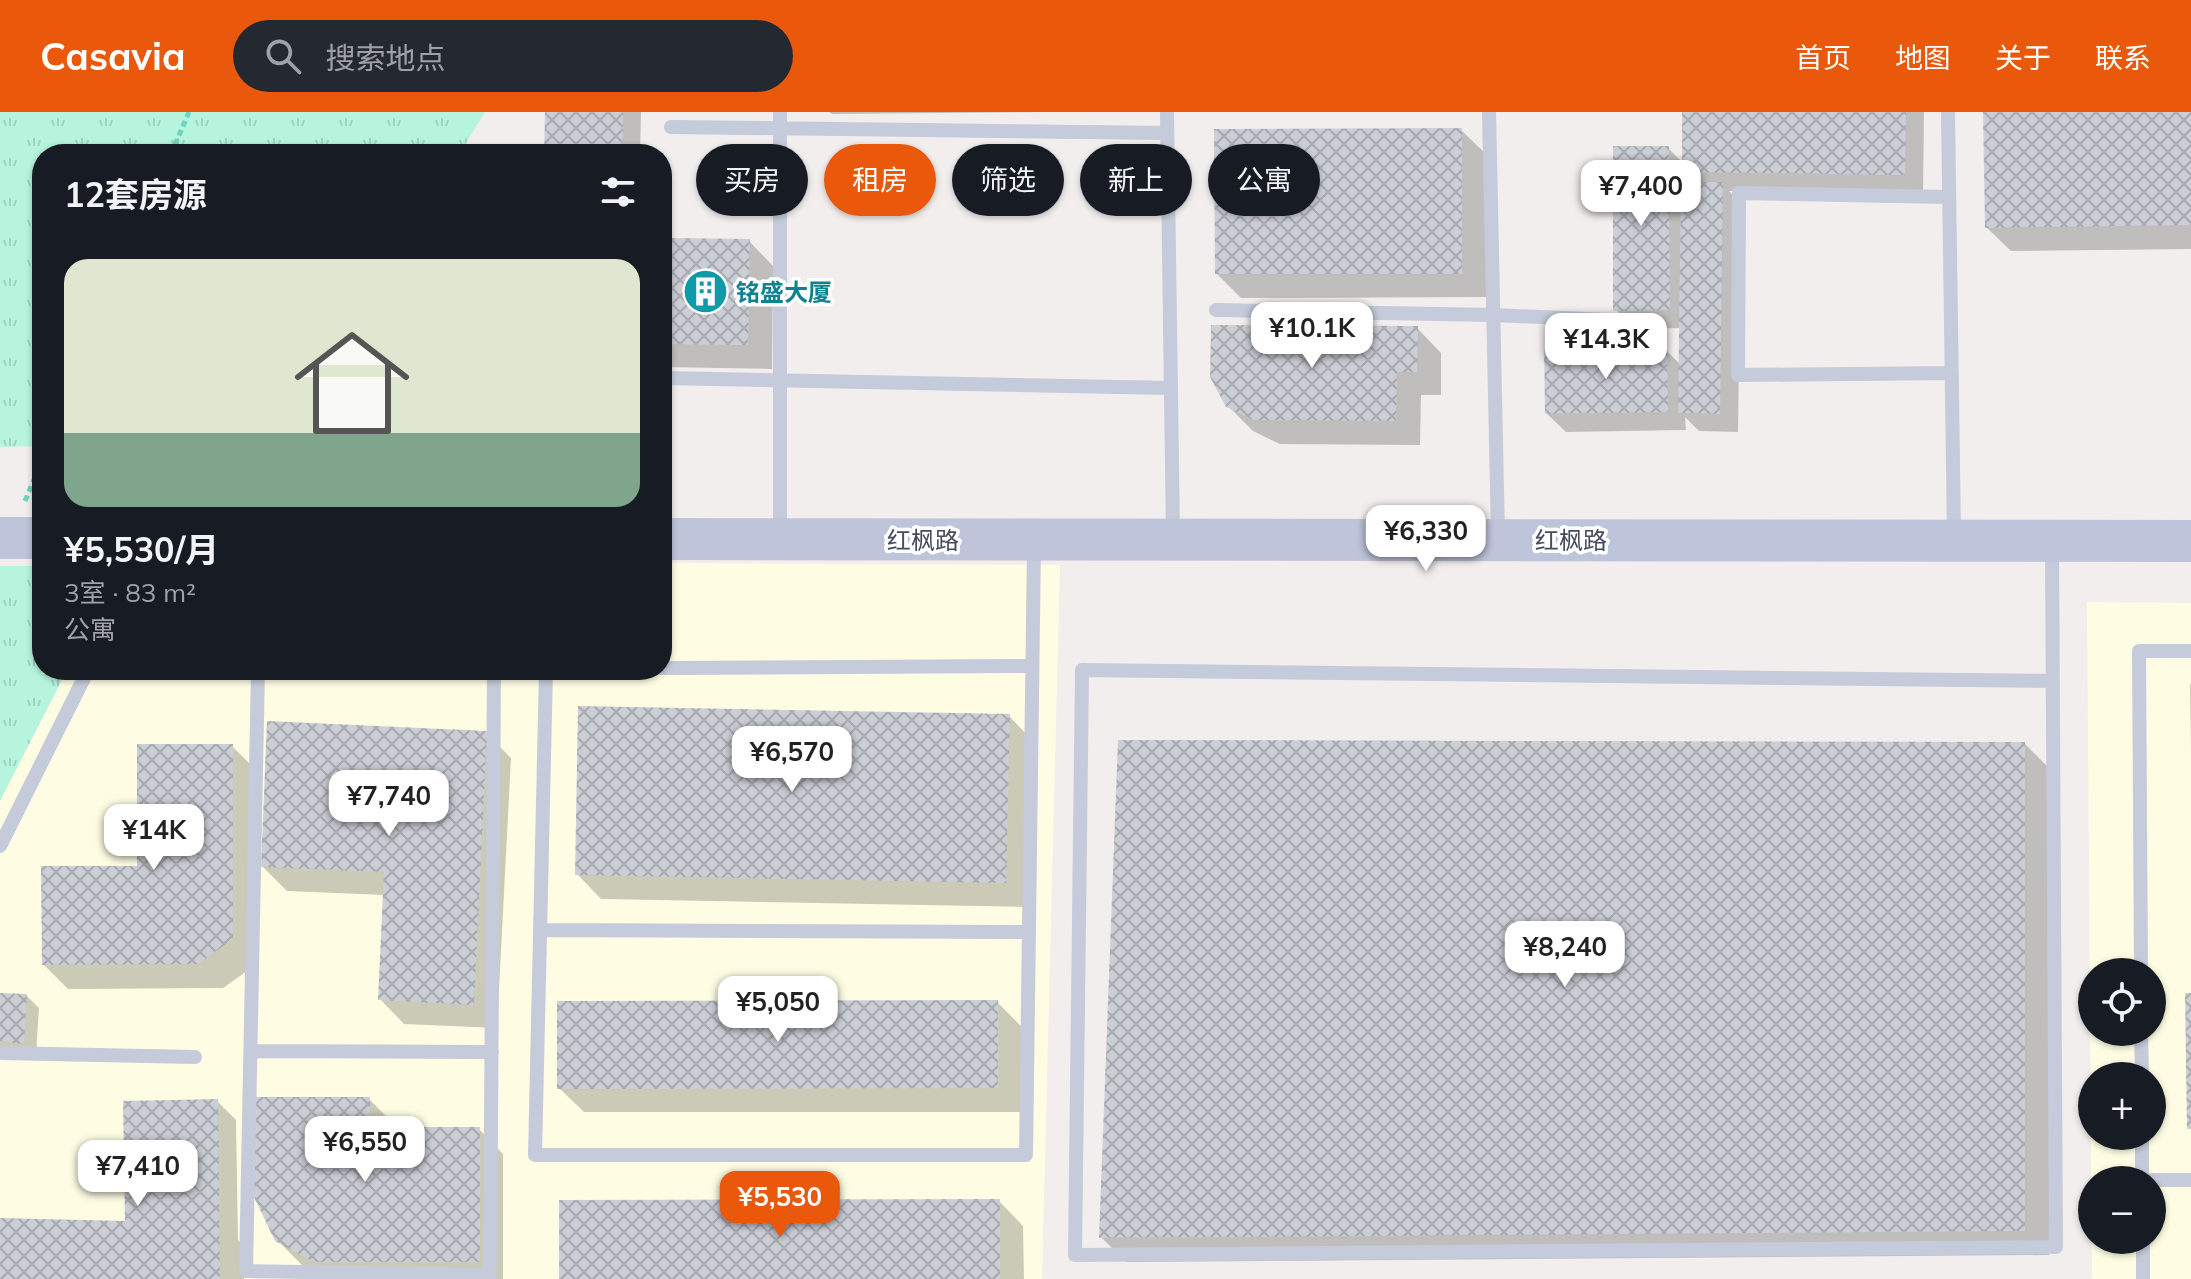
<!DOCTYPE html>
<html lang="zh">
<head>
<meta charset="utf-8">
<style>
  body { margin:0; font-family:Mulish,"Noto Sans SC",sans-serif; background:#242831; color:#f1f3f6; height:100vh; display:flex; flex-direction:column; font-size:30px; white-space:nowrap }
  * { box-sizing:border-box; margin:0 }
  p { font-size:26px; color:#9ea1a6 }
  .icon { flex:none; width:44px; height:44px; fill:none; stroke:currentColor; stroke-width:2; stroke-linecap:round; stroke-linejoin:round }
  .map { position:relative; flex:1; overflow:hidden }
  .sheet { position:absolute; left:32px; top:32px; width:640px; height:536px; display:flex; flex-direction:column; background:#171b24; border-radius:32px; box-shadow:0 2px 6px #0004 }
  .sheet>* { flex:none }
  .hud { position:absolute; left:696px; top:32px; width:760px; height:72px; display:flex; gap:16px }
  .fabs { position:absolute; left:2078px; top:846px; display:grid; gap:16px }
  .fabs a { display:grid; place-items:center; width:88px; height:88px; border-radius:50%; background:#171b24; box-shadow:0 2px 6px #0004; font-size:40px }
  .price { position:absolute; translate:-50% -68px; padding:0 18px; border-radius:16px; background:#fff; color:#222; font-size:26px; line-height:52px; filter:drop-shadow(0 2px 4px #0008) }
  .price::after { content:''; position:absolute; left:50%; top:48px; width:24px; height:18px; margin-left:-12px; background:inherit; clip-path:polygon(0 0,100% 0,50% 100%) }
  .price.active { background:#ea580c; color:#fff }
  ul { padding:0; list-style:none }
  li { display:grid; align-content:center; gap:16px; height:424px; padding:0 32px }
  li span { display:grid; place-items:center; height:248px; border-radius:24px; color:#555 }
  li>.icon { margin-inline-start:auto }
  span .icon { width:144px; height:144px; fill:#fffc; stroke-width:1 }
  li b { font-size:34px }
  h2 { display:flex; justify-content:space-between; align-items:center; height:96px; padding:0 32px; font-size:34px }
  .pill { padding:0 28px; border-radius:36px; background:#171b24; box-shadow:0 2px 6px #0004; font-size:28px; line-height:72px }
  .pill.active { background:#ea580c; color:#fff }
  header { display:flex; align-items:center; gap:48px; box-sizing:border-box; height:112px; padding:0 40px; background:#ea580c; color:#fff }
  header strong { font-size:38px }
  nav { display:flex; gap:44px; margin-inline-start:auto; font-size:28px }
  .search { width:560px; height:72px; background:#242831; display:flex; align-items:center; gap:20px; box-sizing:border-box; padding:0 28px; border-radius:44px; color:#9ea1a6; font-size:30px }
  .map>svg:first-child { display:block }
  .commercial { fill:#fefde4; fill-rule:evenodd }
  .grass { fill:url(#grass-tufts) }
  .shadow { fill:#0003; fill-rule:evenodd }
  .building { fill:url(#building-cross-hatch) }
  .lines { fill:none; stroke-linecap:round; stroke-linejoin:round }
  .path { stroke:#6bd6bd; stroke-width:5; stroke-dasharray:6 4; stroke-linecap:butt }
  .lane { stroke:#c5cbda; stroke-width:14 }
  .secondary { stroke:#bec4d9; stroke-width:42 }
  .labels { text-anchor:middle; dominant-baseline:central; stroke-width:7; stroke-linejoin:round; paint-order:stroke }
  .culture-label { font-size:24px; font-weight:bold; fill:#0d838f; stroke:#fff; text-anchor:start }
  .street-label { font-size:24px; fill:#444b5d; stroke:#fff }
</style>
</head>
<body>
<header>
<strong>Casavia</strong>
<div class="search"><svg class="icon" aria-label="search" viewBox="0 0 24 24"><circle cx="10" cy="10" r="6"/><path d="M15 15l6 6"/></svg>搜索地点</div>
<nav><a>首页</a><a>地图</a><a>关于</a><a>联系</a></nav>
</header>
<div class="map">
<svg width="2191" height="1167" viewBox="0 0 2191 1167">
  <defs>
    <pattern id="grass-tufts" width="24" height="20" patternUnits="userSpaceOnUse" patternTransform="scale(2)"><rect width="24" height="20" fill="#b6f4de"/><path d="M3 7l-1-3M5 7V3M7 7l1-3M15 17l-1-3M17 17v-4M19 17l1-3" fill="none" stroke="#9ed3c1"/></pattern>
    <pattern id="building-cross-hatch" width="8" height="8" patternUnits="userSpaceOnUse" patternTransform="scale(2)"><rect width="8" height="8" fill="#ccced6"/><path d="M0 0l8 8M0 8l8-8" fill="none" stroke="#a7a9b1"/></pattern>
  </defs>
  <rect width="100%" height="100%" fill="#f1eeed"/>
  <path class="commercial" d="M662,451l398,2 -18,714h-1042v-478l67,-131h595z
    M2087,490l104,1v676h-99zM2092,860h60v60h-60zM2092,964h60v60h-60zM2092,1068h60v60h-60z"/>
  <path class="grass" d="M0,0h485l-26,42h-417v292l-42,1z
    M0,454h42v104h25l-67,131z"/>
  <path class="shadow" d="M547,0h94l-1,42h-94z
    M829,0h219l-216,2z
    M1684,0h240l-1,81 -194,-2 12,12 -3,229 -39,-1 -14,-14 1,13 -120,2 -19,-18 119,-64 15,15 1,-37 -48,1 -18,-19 52,-162 16,16zM1687,62l9,10h-9z
    M1985,0h206v137l-180,2 -25,-24z
    M1461,18l25,24v143l-245,1 -24,-24z
    M662,128l87,1 24,25 -1,103 -110,-2z
    M1417,216l24,25v42h-20l-1,50 -140,-1 -27,-13 -25,-25z
    M2190,572h1v67z
    M1009,604l24,25 -3,166 -429,-8 -24,-25z
    M486,621l25,25 -14,270 -93,-4 -24,-25 5,-104 -98,-4 -24,-24z
    M2025,632l24,24v487l-923,7 -25,-25z
    M232,634l24,24 1,194 -34,24 -155,1 -24,-24 95,-97z
    M0,883l27,1 12,12 -3,47 -36,-3z
    M997,890l24,24 1,86h-438l-25,-24z
    M369,987l25,25v5h85l24,25v125h-175l-26,-14 -25,-25z
    M217,989l19,19 2,120 5,6 1,33h-244v-59l130,3z
    M999,1089l24,25 1,53h-463z"/>
  <path class="building" d="M545,0h78l-1,42h-78z
    M1682,0h224l-1,63 -223,-3z
    M1983,0h208v113l-206,3z
    M1462,16v146h-247l-1,-145z
    M1613,34h56l1,164 -57,1z
    M1681,70h42l-3,232 -42,-1z
    M662,126l88,1 -2,106 -86,-1z
    M1211,213l207,1 -1,46h-20l-1,49 -142,-1 -28,-13 -16,-30z
    M1667,236l1,64 -123,2 -1,-64z
    M578,594l432,8 -4,169 -431,-8z
    M267,609l220,10 -13,274 -96,-5 6,-128 -123,-5z
    M1118,628l907,2v489l-926,7z
    M137,632h96v195l-35,25 -156,1 -1,-99h96z
    M0,881l27,1 -3,50 -24,-3z
    M2185,881h6v136h-4z
    M998,888v88l-441,1v-88z
    M254,985h116v30h110v135h-166l-39,-21 -21,-44z
    M218,987l2,180h-220v-61l125,3 -2,-120z
    M1000,1087v80h-441v-79z"/>
  <g class="lines">
    <path class="path" d="M171,42l18,-42
      M25,389l17,-40"/>
    <path class="lane" d="M780,0v424
      M1167,0l6,424
      M1489,0l9,424
      M1948,0l6,424
      M671,15l496,6
      M1949,85l-210,-4 -1,182 214,-2
      M1216,198l277,5 161,7
      M662,266l509,10
      M2052,434l4,701 -981,8 7,-585 971,11
      M662,556l370,-2
      M258,558l-12,601 244,4 4,-605
      M546,558l-11,485h491l8,-611
      M0,734l88,-176
      M540,818l489,2
      M2141,860l-2,-321h52
      M2141,920l1,44
      M251,939l241,1
      M0,941l195,4
      M2142,1024v44
      M2152,1068h39
      M2143,1128v39"/>
    <path class="secondary" d="M0,426h42
      M662,427l1529,2"/>
  </g>
  <defs>
    <symbol id="building-disc" viewBox="-11 -11 22 22"><circle r="9.5" fill="#0f9aa8" stroke="#fff"/><path d="M-4-6H4V6H1V3H-1V6H-4ZM-2.5-4.3h1.7v1.8h-1.7ZM.8-4.3h1.7v1.8H.8ZM-2.5-1h1.7V.8h-1.7ZM.8-1h1.7V.8H.8Z" fill="#fff"/></symbol>
  </defs>
  <g fill-rule="evenodd">
    <use href="#building-disc" x="680" y="154" width="51" height="51"/>
  </g>
  <g class="labels">
    <g class="culture-label">
      <text x="736" y="180">铭盛大厦</text>
    </g>
    <g class="street-label">
      <text x="923" y="428">红枫路</text>
      <text x="1571" y="428">红枫路</text>
    </g>
  </g>
</svg>
<div class="fabs">
<a><svg class="icon" aria-label="locate" viewBox="0 0 24 24"><circle cx="12" cy="12" r="6"/><path d="M12 2v4M12 18v4M2 12h4M18 12h4"/></svg></a>
<a>+</a>
<a>−</a>
</div>
<b class="price" style="left:1641px;top:116px">¥7,400</b>
<b class="price" style="left:1312px;top:258px">¥10.1K</b>
<b class="price" style="left:1606px;top:269px">¥14.3K</b>
<b class="price" style="left:1426px;top:461px">¥6,330</b>
<b class="price" style="left:792px;top:682px">¥6,570</b>
<b class="price" style="left:389px;top:726px">¥7,740</b>
<b class="price" style="left:154px;top:760px">¥14K</b>
<b class="price" style="left:1565px;top:877px">¥8,240</b>
<b class="price" style="left:778px;top:932px">¥5,050</b>
<b class="price" style="left:365px;top:1072px">¥6,550</b>
<b class="price" style="left:138px;top:1096px">¥7,410</b>
<b class="price active" style="left:780px;top:1127px">¥5,530</b>
<div class="hud">
<a class="pill">买房</a>
<a class="pill active">租房</a>
<a class="pill">筛选</a>
<a class="pill">新上</a>
<a class="pill">公寓</a>
</div>
<section class="sheet">
<h2>12套房源<svg class="icon" aria-label="filters" viewBox="0 0 24 24"><path d="M4 7h16M4 17h16"/><circle cx="9" cy="7" r="2"/><circle cx="15" cy="17" r="2"/></svg></h2>
<ul>
<li><span style="background:linear-gradient(#dfe7d0 70%,#7fa58c 0)"><svg class="icon" aria-label="home" viewBox="0 0 24 24"><path d="M3 11l9-7 9 7M6 9v11h12V9"/></svg></span><div><b>¥5,530/月</b><p>3室 · 83 m²</p><p>公寓</p></div></li>
</ul>
</section>
</div>
</body>
</html>
